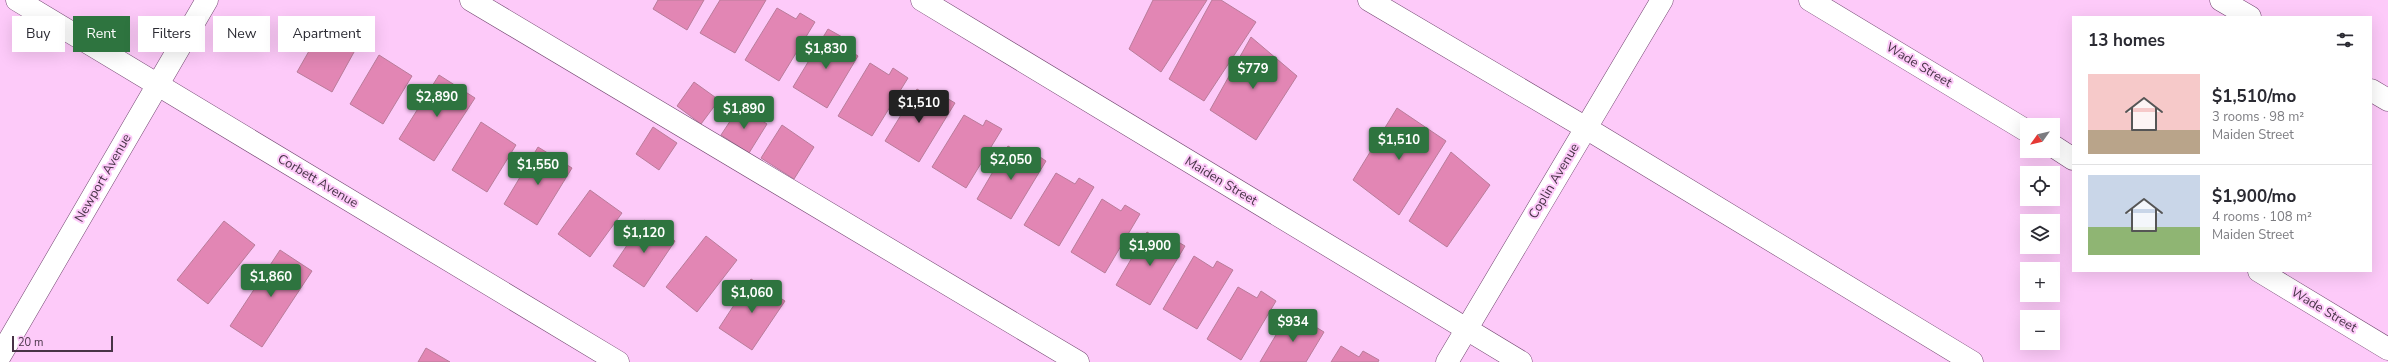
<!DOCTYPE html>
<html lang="en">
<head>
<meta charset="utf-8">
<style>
  body { margin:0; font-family:"Nunito Sans",sans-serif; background:#f7f7f7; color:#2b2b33; height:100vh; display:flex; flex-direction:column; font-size:15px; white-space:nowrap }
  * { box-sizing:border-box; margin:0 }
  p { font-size:13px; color:#7c7c81 }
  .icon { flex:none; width:22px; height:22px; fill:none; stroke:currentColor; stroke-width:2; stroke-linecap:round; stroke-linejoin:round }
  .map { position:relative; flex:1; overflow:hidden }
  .details { position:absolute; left:2072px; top:16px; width:300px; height:256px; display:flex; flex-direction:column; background:#fff; border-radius:0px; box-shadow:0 4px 16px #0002 }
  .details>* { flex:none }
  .guide { position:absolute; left:12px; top:16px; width:380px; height:36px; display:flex; gap:8px }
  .needle { width:26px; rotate:236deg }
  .tools { position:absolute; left:2020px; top:118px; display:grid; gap:8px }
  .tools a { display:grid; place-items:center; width:40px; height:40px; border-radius:0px; background:#fff; box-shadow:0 4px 16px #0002; font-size:20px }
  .scale { position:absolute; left:12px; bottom:10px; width:101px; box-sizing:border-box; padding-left:4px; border:2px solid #483447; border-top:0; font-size:11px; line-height:14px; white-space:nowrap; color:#483447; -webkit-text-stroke:3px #fdcaf9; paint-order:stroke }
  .price { position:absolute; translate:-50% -34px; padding:0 9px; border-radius:4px; background:#2e743f; color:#fff; font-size:13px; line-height:26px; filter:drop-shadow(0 1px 2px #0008) }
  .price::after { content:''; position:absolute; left:50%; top:24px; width:12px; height:9px; margin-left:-6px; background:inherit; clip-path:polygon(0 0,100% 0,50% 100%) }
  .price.current { background:#222; color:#fff }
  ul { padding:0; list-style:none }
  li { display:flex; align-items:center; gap:12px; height:100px; padding:0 16px }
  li+li { border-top:1px solid #e1e1e2 }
  li span { display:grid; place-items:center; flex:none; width:112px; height:80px; border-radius:0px; color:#555 }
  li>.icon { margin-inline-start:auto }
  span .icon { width:48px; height:48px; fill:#fffc; stroke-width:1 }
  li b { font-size:17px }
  h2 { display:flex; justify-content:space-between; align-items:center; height:48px; padding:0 16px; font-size:17px }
  .tag { padding:0 14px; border-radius:0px; background:#fff; box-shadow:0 4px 16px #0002; font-size:14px; line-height:36px }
  .tag.current { background:#2e743f; color:#fff }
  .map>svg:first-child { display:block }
  .building { fill:#e286b4; stroke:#b97c9a }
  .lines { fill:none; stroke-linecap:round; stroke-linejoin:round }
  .minor-casing { stroke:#724670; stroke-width:23 }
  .minor { stroke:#fff; stroke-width:22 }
  .labels { text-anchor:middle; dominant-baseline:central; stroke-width:4; stroke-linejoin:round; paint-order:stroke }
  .street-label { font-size:13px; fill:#483447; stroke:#fdcaf9 }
</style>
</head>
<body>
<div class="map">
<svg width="2388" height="362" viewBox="0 0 2388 362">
  <rect width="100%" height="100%" fill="#fdcaf9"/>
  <path class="building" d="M658,0h46l-17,30 -34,-21z
    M720,0h46l-31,53 -35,-20z
    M1153,0h54l-46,72 -32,-23z
    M1212,0h9l35,22 -52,79 -35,-22z
    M777,8l19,11 4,-6 15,9 -36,59 -34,-21z
    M325,23l34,20 -27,49 -35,-20z
    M828,29l16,9 -4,6 18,12 -31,52 -34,-21z
    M1251,37l46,39 -41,64 -46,-30z
    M379,55l33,21 -29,48 -33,-20z
    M870,63l19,12 4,-7 15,10 -36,58 -34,-20z
    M439,75l36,23 -41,63 -35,-22z
    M694,82l25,18 -18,24 -24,-18z
    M917,89l19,11 4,-6 15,9 -36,59 -34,-21z
    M740,106l27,18 -18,29 -28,-18z
    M1397,108l49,33 -47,74 -46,-35z
    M964,115l19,11 3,-6 16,9 -36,59 -34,-21z
    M481,122l35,23 -29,47 -35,-22z
    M782,125l32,22 -20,32 -33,-21z
    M653,127l24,16 -18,27 -23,-16z
    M1008,146l19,11 4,-6 15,10 -35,58 -34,-20z
    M538,147l34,21 -35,57 -33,-21z
    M1451,152l39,33 -43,62 -38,-26z
    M1056,173l19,11 4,-6 15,9 -35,59 -35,-21z
    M590,190l32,23 -32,44 -32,-23z
    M1102,199l19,12 4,-6 15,9 -35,59 -34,-21z
    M644,220l31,21 -31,46 -31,-21z
    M224,221l31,24 -47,59 -31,-24z
    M1147,232l19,12 4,-7 15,9 -35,59 -34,-20z
    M706,236l31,24 -40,52 -31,-25z
    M280,250l32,21 -50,76 -32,-21z
    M1194,256l19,12 4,-7 16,9 -36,59 -34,-20z
    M751,279l34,22 -33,49 -33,-22z
    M1238,287l19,11 4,-7 15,10 -35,59 -34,-21z
    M1286,318l19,11 4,-6 15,9 -18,30h-46z
    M1341,346l18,11 4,-6 16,9 -1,2h-47z
    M426,348l24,14h-32z"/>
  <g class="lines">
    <defs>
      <path id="minor" d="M17,0l601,362
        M471,0l607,362
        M922,0l599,362
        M1369,0l217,128 386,234
        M1810,0l217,131
        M2221,0l29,17
        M2371,90l17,10
        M2053,146l20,13
        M2259,271l129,78
        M0,356l207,-356
        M1447,362l215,-362"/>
    </defs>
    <use href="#minor" class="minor-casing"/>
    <use href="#minor" class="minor"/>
  </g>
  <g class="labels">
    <g class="street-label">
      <text transform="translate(1919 65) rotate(31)">Wade Street</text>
      <text transform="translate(103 178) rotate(-60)">Newport Avenue</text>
      <text transform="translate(318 181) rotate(31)">Corbett Avenue</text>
      <text transform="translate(1221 181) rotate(31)">Maiden Street</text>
      <text transform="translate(1554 181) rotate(-59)">Coplin Avenue</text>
      <text transform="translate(2324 310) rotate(31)">Wade Street</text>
    </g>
  </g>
</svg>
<div class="tools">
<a><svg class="needle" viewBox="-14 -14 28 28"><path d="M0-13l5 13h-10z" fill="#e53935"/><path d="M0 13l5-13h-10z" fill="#7c7c81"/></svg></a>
<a><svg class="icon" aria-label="locate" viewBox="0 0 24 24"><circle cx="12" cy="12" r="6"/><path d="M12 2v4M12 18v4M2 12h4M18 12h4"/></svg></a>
<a><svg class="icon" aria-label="layers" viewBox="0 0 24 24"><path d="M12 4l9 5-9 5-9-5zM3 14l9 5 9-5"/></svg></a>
<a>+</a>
<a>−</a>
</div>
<div class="scale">20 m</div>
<b class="price" style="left:826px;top:70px">$1,830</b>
<b class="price" style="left:1253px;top:90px">$779</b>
<b class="price" style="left:437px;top:118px">$2,890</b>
<b class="price current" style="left:919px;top:124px">$1,510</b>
<b class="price" style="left:744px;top:130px">$1,890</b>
<b class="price" style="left:1399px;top:161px">$1,510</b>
<b class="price" style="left:1011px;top:181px">$2,050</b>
<b class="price" style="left:538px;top:186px">$1,550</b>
<b class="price" style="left:644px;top:254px">$1,120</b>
<b class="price" style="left:1150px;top:267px">$1,900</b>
<b class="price" style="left:271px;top:298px">$1,860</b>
<b class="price" style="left:752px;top:314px">$1,060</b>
<b class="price" style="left:1293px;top:343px">$934</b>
<div class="guide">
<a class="tag">Buy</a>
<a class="tag current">Rent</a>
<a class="tag">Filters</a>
<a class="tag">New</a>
<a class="tag">Apartment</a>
</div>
<section class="details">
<h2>13 homes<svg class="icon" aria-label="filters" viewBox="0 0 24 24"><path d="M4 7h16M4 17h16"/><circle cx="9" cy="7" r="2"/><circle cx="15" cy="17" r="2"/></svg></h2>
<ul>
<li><span style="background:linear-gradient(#f6c9c9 70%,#b9a48a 0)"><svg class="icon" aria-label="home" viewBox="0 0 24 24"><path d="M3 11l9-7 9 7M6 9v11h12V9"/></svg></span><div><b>$1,510/mo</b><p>3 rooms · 98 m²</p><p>Maiden Street</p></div></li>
<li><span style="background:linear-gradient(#c9d6e8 65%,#8fb573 0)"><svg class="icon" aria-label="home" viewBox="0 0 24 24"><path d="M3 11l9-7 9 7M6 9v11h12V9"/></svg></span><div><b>$1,900/mo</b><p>4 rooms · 108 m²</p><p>Maiden Street</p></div></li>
</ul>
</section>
</div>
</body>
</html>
